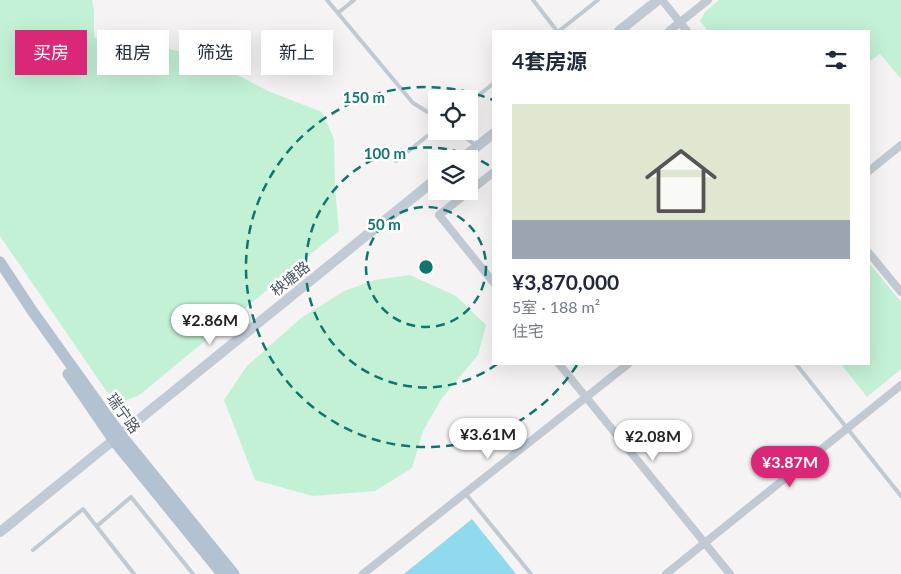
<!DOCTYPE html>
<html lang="zh">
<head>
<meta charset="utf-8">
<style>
  body { margin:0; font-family:Lato,"Noto Sans SC",sans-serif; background:#f6f6f7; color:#1f2937; height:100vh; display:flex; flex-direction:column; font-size:19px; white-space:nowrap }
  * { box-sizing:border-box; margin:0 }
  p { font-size:16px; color:#747a83 }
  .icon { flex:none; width:28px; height:28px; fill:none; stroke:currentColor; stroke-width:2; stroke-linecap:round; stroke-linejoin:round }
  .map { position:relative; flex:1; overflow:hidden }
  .details { position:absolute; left:492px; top:30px; width:378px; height:335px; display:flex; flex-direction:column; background:#fff; border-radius:0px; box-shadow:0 5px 20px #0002 }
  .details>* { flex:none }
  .guide { position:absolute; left:15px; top:30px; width:402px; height:45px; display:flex; gap:10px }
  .buttons { position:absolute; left:428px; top:90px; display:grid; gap:10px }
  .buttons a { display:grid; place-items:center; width:50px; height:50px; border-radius:0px; background:#fff; box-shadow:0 5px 20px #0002; font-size:25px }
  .price { position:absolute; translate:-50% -42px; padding:0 11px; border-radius:18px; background:#fff; color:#222; font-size:16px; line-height:32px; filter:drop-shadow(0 1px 2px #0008) }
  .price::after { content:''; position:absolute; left:50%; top:30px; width:15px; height:11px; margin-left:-8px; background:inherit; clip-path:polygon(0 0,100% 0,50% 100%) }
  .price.on { background:#db2777; color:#fff }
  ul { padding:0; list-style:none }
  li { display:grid; align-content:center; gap:10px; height:265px; padding:0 20px }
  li+li { border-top:1px solid #e0e1e3 }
  li span { display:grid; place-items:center; height:155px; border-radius:0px; color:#555 }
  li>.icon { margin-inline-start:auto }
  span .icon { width:90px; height:90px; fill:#fffc; stroke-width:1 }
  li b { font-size:21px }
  h2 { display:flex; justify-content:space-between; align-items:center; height:60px; padding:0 20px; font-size:21px }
  .chip { padding:0 18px; border-radius:0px; background:#fff; box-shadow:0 5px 20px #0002; font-size:18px; line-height:45px }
  .chip.on { background:#db2777; color:#fff }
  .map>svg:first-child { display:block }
  .green { fill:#c3f1d5 }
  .water { fill:#90daee }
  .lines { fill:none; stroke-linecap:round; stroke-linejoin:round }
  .service { stroke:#c1cad2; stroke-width:4 }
  .minor { stroke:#c1cad2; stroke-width:8 }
  .secondary { stroke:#c1cbd6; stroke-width:10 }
  .primary { stroke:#b3c2d1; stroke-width:11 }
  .ring { fill:none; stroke:#0f766e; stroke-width:2.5; stroke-dasharray:9 6 }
  .labels { text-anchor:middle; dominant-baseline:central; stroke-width:5; stroke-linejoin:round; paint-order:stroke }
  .street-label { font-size:15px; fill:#4a5661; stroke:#fff }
  .centre { fill:#0f766e; stroke:#fff; stroke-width:2.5 }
  .ring-label { font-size:15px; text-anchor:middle; font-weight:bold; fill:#0f766e; stroke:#fff; stroke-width:5; stroke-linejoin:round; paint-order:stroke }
</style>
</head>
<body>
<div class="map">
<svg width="901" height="574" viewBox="0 0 901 574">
  <rect width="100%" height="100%" fill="#f5f3f3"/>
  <path class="green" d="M0,0h92l2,11v26l14,10 40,-3 55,13 65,34 54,21 12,27 1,49 4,43 -201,165 -15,5 -16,-9 -107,-156z
    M719,0h182v79l-21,-25 -11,8v-31h-161l-8,-10 5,-9z
    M869,263l32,39v67l-34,28 -26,-33h28z
    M410,275l46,21 30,29 -8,30 -36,43 -19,33 -11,37 -37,23 -62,5 -58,-16 -31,-80 23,-34 54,-48 43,-27 31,-11z"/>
  <path class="water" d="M472,519l44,55h-112z"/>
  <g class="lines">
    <path class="service" d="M327,0l86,103 23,14
      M533,0l24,31
      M338,13l16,-13
      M559,31l39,-31
      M469,103l25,-20
      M457,131l18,14
      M396,161l40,-32
      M796,364l105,132
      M465,493l66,81
      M97,526l34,-29 62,77
      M33,550l50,-41 51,65"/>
    <path class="minor" d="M662,0l25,31
      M669,31l39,-31
      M869,171l32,-26
      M494,172l-55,43 55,68
      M869,253l32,39
      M559,364l171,210
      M363,574l265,-210
      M666,574l235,-189"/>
    <path class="secondary" d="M619,31l39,-31
      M461,159l33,-26
      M0,532l436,-353"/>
    <path class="primary" d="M0,262l33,50 88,123 113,139
      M68,374l46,67 108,133"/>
  </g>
  <g class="ring">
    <circle cx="426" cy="267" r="60"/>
    <path d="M497 364A120 120 0 1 1 493 168"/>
    <path d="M577 365A180 180 0 1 1 493 100"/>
  </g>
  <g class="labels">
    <g class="street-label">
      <text transform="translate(290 278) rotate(-39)">秧塘路</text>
      <text transform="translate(124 413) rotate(54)">瑞宁路</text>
    </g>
  </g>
  <circle cx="426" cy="267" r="8" class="centre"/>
  <g class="ring-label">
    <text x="364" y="103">150 m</text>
    <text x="385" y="159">100 m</text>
    <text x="384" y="230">50 m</text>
  </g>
</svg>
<div class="buttons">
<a><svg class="icon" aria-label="locate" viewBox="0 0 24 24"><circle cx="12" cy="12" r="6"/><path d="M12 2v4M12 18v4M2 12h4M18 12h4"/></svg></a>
<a><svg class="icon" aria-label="layers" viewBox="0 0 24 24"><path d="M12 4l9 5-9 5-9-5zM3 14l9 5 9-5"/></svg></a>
</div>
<b class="price" style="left:210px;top:346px">¥2.86M</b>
<b class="price" style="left:488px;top:460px">¥3.61M</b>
<b class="price" style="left:653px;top:462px">¥2.08M</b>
<b class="price on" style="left:790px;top:488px">¥3.87M</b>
<div class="guide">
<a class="chip on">买房</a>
<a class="chip">租房</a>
<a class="chip">筛选</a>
<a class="chip">新上</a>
</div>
<section class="details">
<h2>4套房源<svg class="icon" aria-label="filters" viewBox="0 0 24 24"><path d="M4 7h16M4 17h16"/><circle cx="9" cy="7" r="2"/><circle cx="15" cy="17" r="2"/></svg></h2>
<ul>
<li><span style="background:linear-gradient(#dfe7d0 75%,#9aa5b1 0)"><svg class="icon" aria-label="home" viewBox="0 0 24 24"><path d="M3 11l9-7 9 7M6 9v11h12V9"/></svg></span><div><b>¥3,870,000</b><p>5室 · 188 m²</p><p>住宅</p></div></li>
</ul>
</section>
</div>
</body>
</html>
